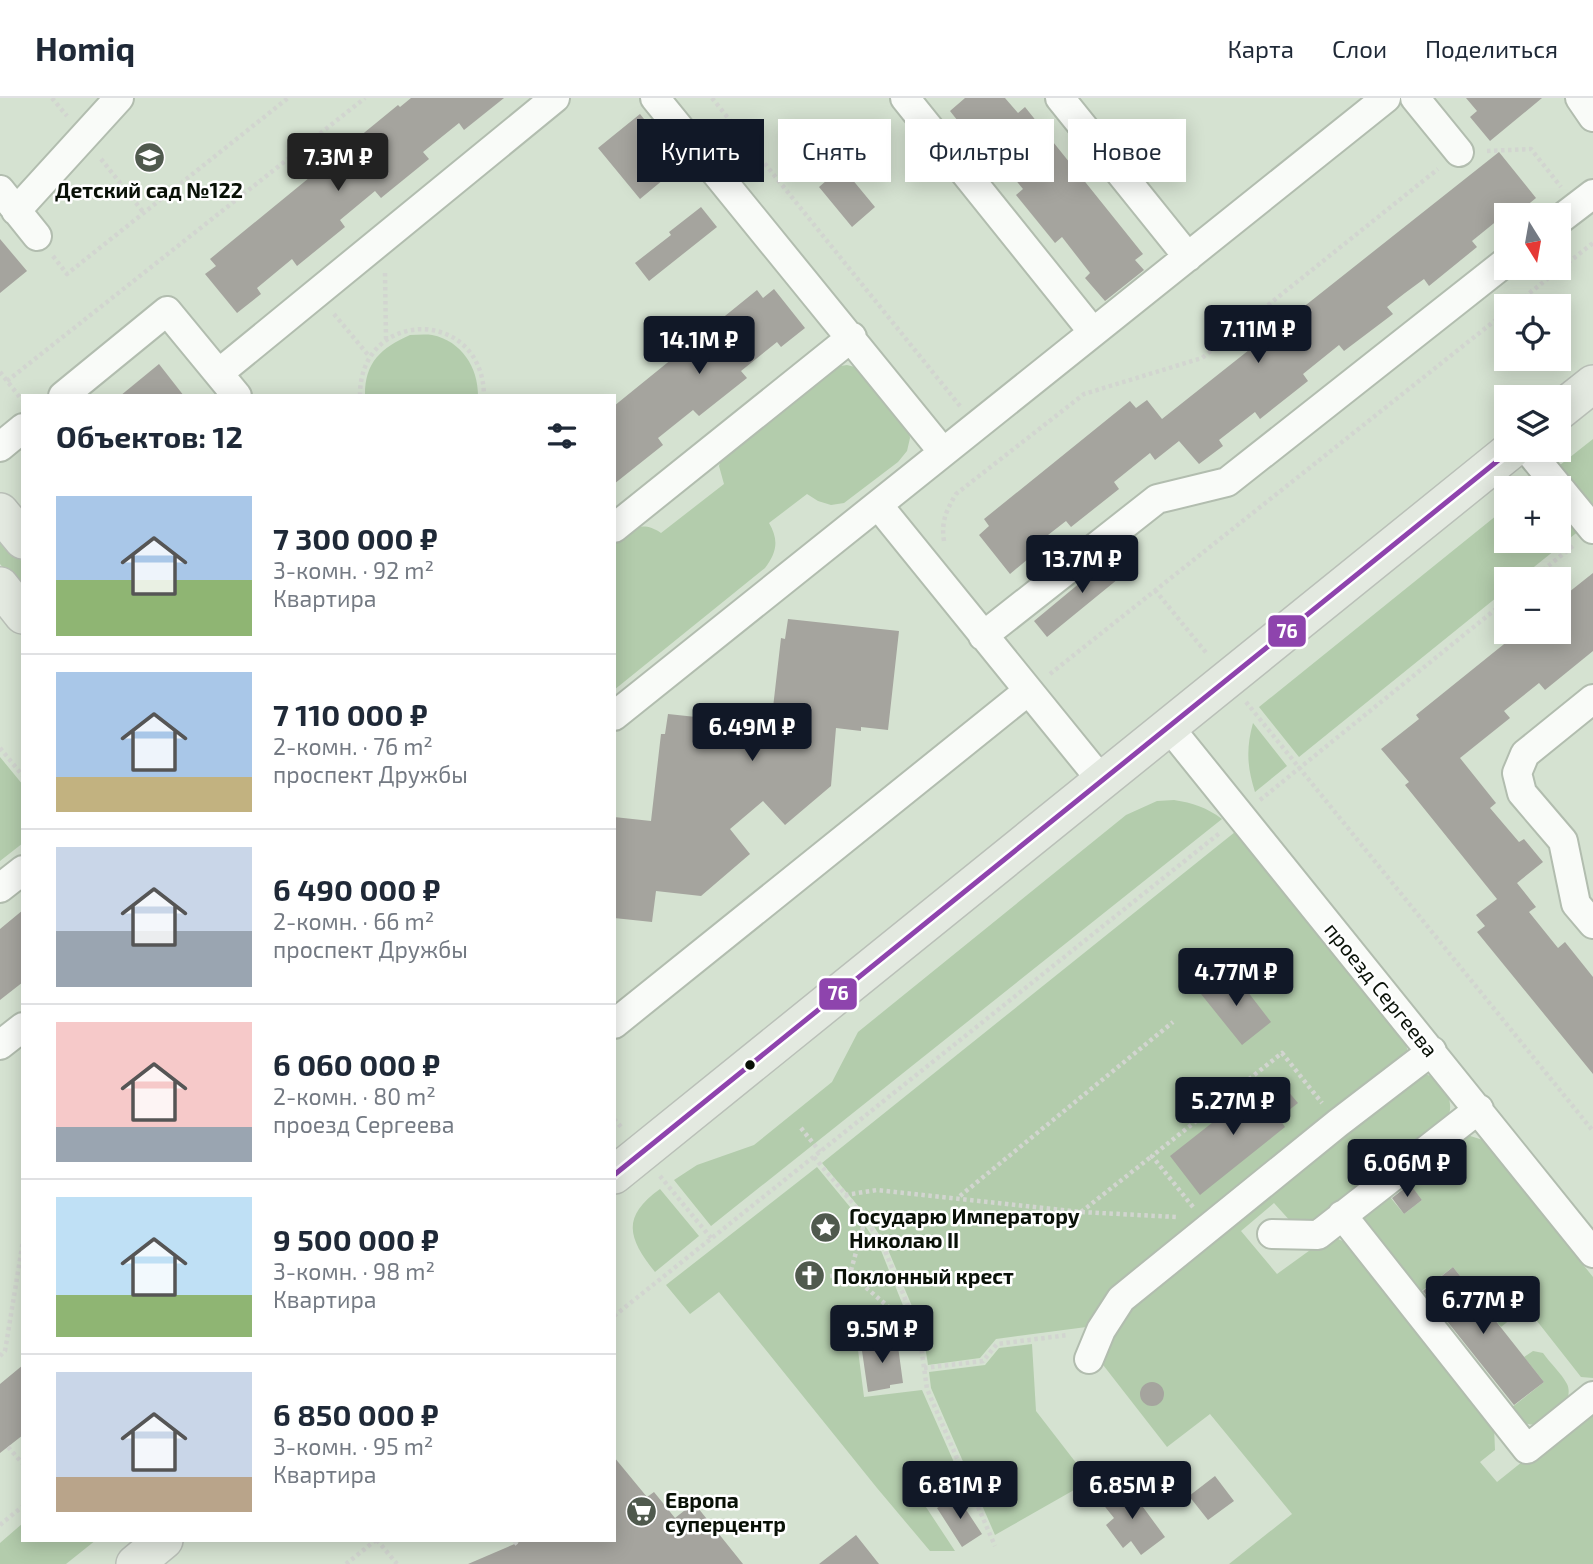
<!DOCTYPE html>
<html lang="ru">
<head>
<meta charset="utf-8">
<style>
  body { margin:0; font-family:"Exo 2",sans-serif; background:#f2f2f3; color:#1f2937; height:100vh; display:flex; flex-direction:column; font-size:26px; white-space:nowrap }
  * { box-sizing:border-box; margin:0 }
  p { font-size:23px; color:#747a83 }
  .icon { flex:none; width:38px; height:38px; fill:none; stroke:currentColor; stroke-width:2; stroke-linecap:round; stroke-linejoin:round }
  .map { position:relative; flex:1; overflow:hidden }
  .side { position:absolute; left:21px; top:296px; width:595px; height:1148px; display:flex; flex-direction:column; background:#fff; border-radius:0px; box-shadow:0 4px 18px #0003 }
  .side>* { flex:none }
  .top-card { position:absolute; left:637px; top:21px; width:665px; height:63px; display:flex; gap:14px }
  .needle { width:46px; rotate:169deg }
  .fabs { position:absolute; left:1494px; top:105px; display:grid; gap:14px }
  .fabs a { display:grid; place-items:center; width:77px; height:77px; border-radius:0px; background:#fff; box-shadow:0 4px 18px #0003; font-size:35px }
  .price { position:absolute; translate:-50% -60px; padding:0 16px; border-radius:7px; background:#111827; color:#fff; font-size:23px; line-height:46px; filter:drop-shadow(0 2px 4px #0008) }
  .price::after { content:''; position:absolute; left:50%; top:42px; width:21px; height:16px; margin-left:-10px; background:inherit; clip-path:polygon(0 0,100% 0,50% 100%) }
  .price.on { background:#222; color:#fff }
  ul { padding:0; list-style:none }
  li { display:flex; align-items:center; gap:21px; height:175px; padding:0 35px }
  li+li { border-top:2px solid #e0e1e3 }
  li span { display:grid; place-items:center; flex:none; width:196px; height:140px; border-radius:0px; color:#555 }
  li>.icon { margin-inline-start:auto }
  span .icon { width:84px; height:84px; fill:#fffc; stroke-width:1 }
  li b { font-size:30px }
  h2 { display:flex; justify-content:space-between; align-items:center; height:84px; padding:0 35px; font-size:30px }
  .pill { padding:0 24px; border-radius:0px; background:#fff; box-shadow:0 4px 18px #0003; font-size:24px; line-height:63px }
  .pill.on { background:#111827; color:#fff }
  header { display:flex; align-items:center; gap:42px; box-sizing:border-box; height:98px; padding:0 35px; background:#fff; border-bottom:2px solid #e0e1e3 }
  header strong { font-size:33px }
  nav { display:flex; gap:38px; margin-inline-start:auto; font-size:24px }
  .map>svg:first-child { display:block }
  .green { fill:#b3ccac }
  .building { fill:#a5a49e }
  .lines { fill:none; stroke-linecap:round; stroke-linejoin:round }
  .minor-casing { stroke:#b2bdaf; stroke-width:32 }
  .major-casing { stroke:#bac0b8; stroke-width:40 }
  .path { stroke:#d2d5d0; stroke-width:4.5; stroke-dasharray:3.5 3.5; stroke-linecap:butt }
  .minor { stroke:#f9fbf8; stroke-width:28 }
  .major { stroke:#e3e9e0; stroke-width:37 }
  .bus-1-casing { stroke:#fff; stroke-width:10 }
  .bus-1 { stroke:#8e44ad; stroke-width:5 }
  .bus-dot { fill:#091107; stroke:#fff; stroke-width:2.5 }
  .labels { text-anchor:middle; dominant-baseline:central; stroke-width:5; stroke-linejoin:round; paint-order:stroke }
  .poi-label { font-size:21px; font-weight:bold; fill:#091107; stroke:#fff; text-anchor:start }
  .street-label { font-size:21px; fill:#091107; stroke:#fff }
  .line-badge { stroke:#fff; stroke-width:2.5 }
  .badge-label { font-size:19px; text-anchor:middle; font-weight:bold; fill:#fff }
</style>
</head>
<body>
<header>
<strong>Homiq</strong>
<nav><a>Карта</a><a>Слои</a><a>Поделиться</a></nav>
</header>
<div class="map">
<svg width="1593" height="1466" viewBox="0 0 1593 1466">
  <rect width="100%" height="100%" fill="#d5e2d1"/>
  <path class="green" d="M410,237c7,0 15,-1 22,0 30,6 46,33 46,60h-113c0,-33 16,-47 45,-60z
    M847,267l12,3 49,58 2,12 -3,13 -9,11 -54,41 -13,2 -13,-4 -11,-7 -38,29c10,17 8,29 -4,45l-151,122v-150c17,-11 28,-20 47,-7l63,-49 -5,-18 3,-9 112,-90z
    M1593,341v77l-38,-47z
    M1559,406l21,26 -61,49h-12v10l-208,168 -40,-50 248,-200v34h52z
    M0,437l23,28v29l-23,-28z
    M1253,625l34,43 -32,26c-8,-25 -9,-44 -2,-69z
    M0,659l23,28v58l-23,18z
    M1174,702c19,3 32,7 48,19l-511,407 -37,-46 23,-15 57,-20 78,-63 26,-50 268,-217 31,-14z
    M1235,734l170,208 3,13 -314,273 -98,13 -16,19 -52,7 -5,-33 -37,-87 -17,-26 -47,-56z
    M1420,975c22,3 37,27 27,47l-132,103h-23l-18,-20 -33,28 36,43 47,-34 12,-2 13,6 145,182 1,24 -15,12 17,20 96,-77v159h-364l63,-50 -82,-100 -43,33 -67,-86 28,-58z
    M1467,1037l16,5 110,137v101l-12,-1 -55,-70 -25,20 -48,-60 -34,26 -52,-63 -3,-13 26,-20 14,17 18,-14 -17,-22z
    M817,1069l47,57 16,24 34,85 -57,9 7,55 58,-7 38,86 -38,25 33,50h-25l-53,-63 -158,-196 -29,22 -24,-29z
    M660,1091l39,47 -44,36c-27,-34 -34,-55 5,-83z
    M1032,1246l4,67 51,66 -13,13 -79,45 -64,-147 -2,-16 56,-7 14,-17z
    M1533,1253l10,2c7,10 19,21 24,31 10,21 -27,51 -46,37 -4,-3 -7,-9 -10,-13l33,-26 -20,-25z
    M23,1425v17h73l-30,24h-66v-21z"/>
  <path class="building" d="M411,0h93l-40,32 -5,-7 -36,29 6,7 -48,39 -6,-7 -35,29 5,7 -48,39 -5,-7 -35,29 4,6 -24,19 -32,-39 11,-8 -6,-7 188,-154 2,2z
    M965,0h40l13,15 7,-6 118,147 -8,6 9,10 -39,31 -20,-23 5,-5 -28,-36 -7,6 -39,-48 7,-6 -29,-35 -6,5 -38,-48z
    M1466,0h76l-52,43 -20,-24 7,-6z
    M640,16l41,51 -41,34 -42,-51z
    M1499,54l37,46 -21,17h-11l-32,26 5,6 -48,39 -5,-7 -19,14 -18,14 6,7 -49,37 -5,-6 -36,29 5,7 -48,38 -5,-7 -36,28 4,6 -24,18 -20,-23 -24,19 -5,-7 -36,29 5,7 -48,38 -5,-6 -36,28 4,5 -24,20 -31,-39 10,-9 -5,-7 146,-118 6,7 11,-8 15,19z
    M842,69l33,40 -23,20 -33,-40z
    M701,109l16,20 -68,54 -14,-18 36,-28 -2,-3z
    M0,141l27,32 -27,22z
    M774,191l31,39 -24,19 -4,-5 -36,29 6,7 -48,38 -6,-6 -35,28 5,7 -49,39v-78l143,-116 6,8z
    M159,266l25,32h-64z
    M1116,455l13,17 -82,67 -13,-16z
    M1593,475v78l-48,39 -6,-7 -35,28 6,7 -50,40 36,45 -6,5 29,34 5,-3 19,23 -26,21 19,24 -7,5 29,36 7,-6 28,35v97l-116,-142 8,-6 -9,-11 21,-16 -92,-114 4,-3 -28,-33 38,-30 -3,-4 103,-83h40v-32z
    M788,521l111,12 -11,99 -27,-3v4l-25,-3 -5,58 -46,39 -22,-24 -33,28 20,25 -49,42 -45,-5 -4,31 -38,-4v-101l37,4 10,-87h4l3,-20 103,11 10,-87 4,1z
    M23,812v72l-23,18v-71z
    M1231,872l40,52 -29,23 -41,-51z
    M1281,985l17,20 -19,15 6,9 -85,68 -30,-39 85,-67 7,9z
    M1410,1086l12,16 -18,14 -12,-16z
    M1453,1169l91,115 -30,23 -91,-114z
    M897,1241l6,44 -13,2v3l-22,4 -7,-48z
    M23,1267v70l-23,18v-69z
    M1140 1296a12 12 0 1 1 24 0a12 12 0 1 1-24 0Z
    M614,1359l33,40 7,-5 21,26 19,-15 49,61h-275l56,-24h90z
    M1215,1378l19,25 -26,19 -19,-24z
    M1126,1386l39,53 -24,18 -10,-14 -8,7 -17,-23 8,-7 -12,-15z
    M957,1398l25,38 -20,13 -25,-39z
    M856,1437l23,29h-60z"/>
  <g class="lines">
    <defs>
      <path id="minor" d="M655,0l288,354
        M905,0l188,234
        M1060,0l128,159
        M1415,0l44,54
        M1580,0l13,19
        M0,92l37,46
        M16,113l103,-113
        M1559,122l34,-26
        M219,275l336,-275
        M63,298l104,-85 70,85
        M0,349l23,-19
        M1528,352l65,79
        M878,407l224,276
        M614,430l238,-191
        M983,538l174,-137 70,-17 280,-221
        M1593,601l-68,55 -8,19 5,20 41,48 13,63 17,20
        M614,618l772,-618
        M1169,629l424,526
        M0,790l23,-18
        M614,926l414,-333
        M0,947l23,-18
        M1342,1117l185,234 66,-53
        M1272,1136l46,1 161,-126
        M1089,1261l12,-29 20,-31 217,-176 94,-72"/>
      <path id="major" d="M1559,313l34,-27
        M0,414l23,28
        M0,488l23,29
        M614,1077l897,-725
        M135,1466l29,-24"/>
    </defs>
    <use href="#minor" class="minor-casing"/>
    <use href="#major" class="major-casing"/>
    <path class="path" d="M52,0l15,18
      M712,0l248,308
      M1487,53l44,-2 30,38
      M101,61l43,54
      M53,158l14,18 221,-176
      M385,175l1,66
      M1513,208l80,-63
      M334,216l35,42
      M0,274l22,28
      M7,283l358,-283
      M360,298c-1,-88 123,-90 124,0
      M944,443c-3,-19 2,-30 12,-47l128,-100 118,-36 236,-189
      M1532,481l41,-33
      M1155,492l53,65
      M1050,576l457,-363
      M1246,604l347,429
      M0,650l23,28
      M1260,702l247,-200
      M614,1021l8,9
      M801,1030l19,24
      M814,1059l52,62 17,27 36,86 8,57 68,157
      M660,1078l51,62
      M845,1097l32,-5 204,22 95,5
      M960,1098l213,-174
      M1193,1109l-41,-51 130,-103 40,50
      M1081,1114l71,-56
      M865,1122l-15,54 68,58
      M830,1178l20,-2
      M614,1218l607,-484
      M0,1258l5,-5 18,-110
      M924,1270l59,-7 14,-17 71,-9
      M8,1349l15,17
      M0,1427l23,-19
      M377,1442l20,24
      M514,1446l5,-4
      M346,1466l30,-24"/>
    <use href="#minor" class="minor"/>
    <use href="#major" class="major"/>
    <defs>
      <path id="bus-1" d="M614,1077l897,-725"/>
    </defs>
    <use href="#bus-1" class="bus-1-casing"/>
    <use href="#bus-1" class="bus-1"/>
  </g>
  <defs>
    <symbol id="school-disc" viewBox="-11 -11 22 22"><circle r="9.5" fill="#505a4e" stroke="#fff"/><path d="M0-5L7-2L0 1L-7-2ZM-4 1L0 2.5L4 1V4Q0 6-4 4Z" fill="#fff"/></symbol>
    <symbol id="sight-disc" viewBox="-11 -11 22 22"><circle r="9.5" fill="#505a4e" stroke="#fff"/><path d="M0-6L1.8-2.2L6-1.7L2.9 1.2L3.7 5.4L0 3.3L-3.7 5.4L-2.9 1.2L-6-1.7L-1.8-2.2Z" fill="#fff"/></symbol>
    <symbol id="church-disc" viewBox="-11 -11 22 22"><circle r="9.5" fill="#505a4e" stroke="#fff"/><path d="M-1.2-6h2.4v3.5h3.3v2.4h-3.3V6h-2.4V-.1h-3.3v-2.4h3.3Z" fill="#fff"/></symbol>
    <symbol id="supermarket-disc" viewBox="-11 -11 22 22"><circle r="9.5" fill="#505a4e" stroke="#fff"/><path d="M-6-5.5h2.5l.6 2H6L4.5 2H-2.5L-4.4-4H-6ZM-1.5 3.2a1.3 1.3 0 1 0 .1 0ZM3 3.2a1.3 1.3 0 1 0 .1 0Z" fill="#fff"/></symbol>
  </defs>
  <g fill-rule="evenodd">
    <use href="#school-disc" x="132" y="42" width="35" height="35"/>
    <use href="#sight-disc" x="808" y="1112" width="35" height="35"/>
    <use href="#church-disc" x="792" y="1160" width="35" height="35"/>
    <use href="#supermarket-disc" x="624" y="1396" width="35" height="35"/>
  </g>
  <circle class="bus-dot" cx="750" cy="967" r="6"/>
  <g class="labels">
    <g class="poi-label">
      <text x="149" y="91" text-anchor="middle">Детский сад №122</text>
      <text x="849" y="1117">Государю Императору<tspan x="849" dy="24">Николаю II</tspan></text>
      <text x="833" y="1177">Поклонный крест</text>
      <text x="665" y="1401">Европа<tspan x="665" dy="24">суперцентр</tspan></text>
    </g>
    <g class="street-label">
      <text transform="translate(1382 891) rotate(51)">проезд Сергеева</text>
    </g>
  </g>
  <g class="line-badge">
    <rect x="1267" y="516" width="40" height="34" rx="7" fill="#8e44ad"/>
    <rect x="818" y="879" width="40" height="34" rx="7" fill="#8e44ad"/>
  </g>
  <g class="badge-label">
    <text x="1287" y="540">76</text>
    <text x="838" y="902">76</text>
  </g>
</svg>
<div class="fabs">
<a><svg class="needle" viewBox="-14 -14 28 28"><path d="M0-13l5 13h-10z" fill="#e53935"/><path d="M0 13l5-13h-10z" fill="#747a83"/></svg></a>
<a><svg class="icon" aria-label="locate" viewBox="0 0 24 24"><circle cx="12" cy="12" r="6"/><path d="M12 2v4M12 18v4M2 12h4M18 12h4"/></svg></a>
<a><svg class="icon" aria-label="layers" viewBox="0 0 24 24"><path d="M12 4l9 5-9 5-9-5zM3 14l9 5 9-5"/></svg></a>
<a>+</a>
<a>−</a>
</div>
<b class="price on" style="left:338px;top:95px">7.3M ₽</b>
<b class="price" style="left:1258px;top:267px">7.11M ₽</b>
<b class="price" style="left:699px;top:278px">14.1M ₽</b>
<b class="price" style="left:1082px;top:497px">13.7M ₽</b>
<b class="price" style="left:752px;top:665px">6.49M ₽</b>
<b class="price" style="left:1236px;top:910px">4.77M ₽</b>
<b class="price" style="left:1233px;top:1039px">5.27M ₽</b>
<b class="price" style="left:1407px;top:1101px">6.06M ₽</b>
<b class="price" style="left:1483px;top:1238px">6.77M ₽</b>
<b class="price" style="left:882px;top:1267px">9.5M ₽</b>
<b class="price" style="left:960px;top:1423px">6.81M ₽</b>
<b class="price" style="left:1132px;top:1423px">6.85M ₽</b>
<div class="top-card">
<a class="pill on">Купить</a>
<a class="pill">Снять</a>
<a class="pill">Фильтры</a>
<a class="pill">Новое</a>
</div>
<section class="side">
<h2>Объектов: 12<svg class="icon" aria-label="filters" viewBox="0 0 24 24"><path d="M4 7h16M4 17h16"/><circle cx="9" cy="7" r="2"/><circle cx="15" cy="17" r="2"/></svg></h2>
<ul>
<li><span style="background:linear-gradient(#a9c7e8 60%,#8fb573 0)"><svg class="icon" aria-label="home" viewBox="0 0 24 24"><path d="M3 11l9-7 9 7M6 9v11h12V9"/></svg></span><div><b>7 300 000 ₽</b><p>3-комн. · 92 m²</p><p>Квартира</p></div></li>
<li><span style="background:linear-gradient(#a9c7e8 75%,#c2b280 0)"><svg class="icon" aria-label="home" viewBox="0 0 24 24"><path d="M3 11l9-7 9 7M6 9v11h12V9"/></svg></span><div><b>7 110 000 ₽</b><p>2-комн. · 76 m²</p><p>проспект Дружбы</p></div></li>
<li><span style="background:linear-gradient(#c9d6e8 60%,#9aa5b1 0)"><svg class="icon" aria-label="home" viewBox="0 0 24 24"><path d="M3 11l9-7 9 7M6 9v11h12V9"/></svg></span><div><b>6 490 000 ₽</b><p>2-комн. · 66 m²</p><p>проспект Дружбы</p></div></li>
<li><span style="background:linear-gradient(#f6c9c9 75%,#9aa5b1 0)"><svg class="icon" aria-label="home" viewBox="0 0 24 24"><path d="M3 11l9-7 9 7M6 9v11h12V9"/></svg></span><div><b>6 060 000 ₽</b><p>2-комн. · 80 m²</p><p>проезд Сергеева</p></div></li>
<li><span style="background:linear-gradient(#bfe0f5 70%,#8fb573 0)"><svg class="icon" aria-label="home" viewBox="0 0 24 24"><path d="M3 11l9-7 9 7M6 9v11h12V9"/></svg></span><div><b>9 500 000 ₽</b><p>3-комн. · 98 m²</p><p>Квартира</p></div></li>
<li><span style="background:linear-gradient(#c9d6e8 75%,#b9a48a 0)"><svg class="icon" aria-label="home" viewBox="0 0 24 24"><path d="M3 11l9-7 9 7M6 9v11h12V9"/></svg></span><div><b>6 850 000 ₽</b><p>3-комн. · 95 m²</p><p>Квартира</p></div></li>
</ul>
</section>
</div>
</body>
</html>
